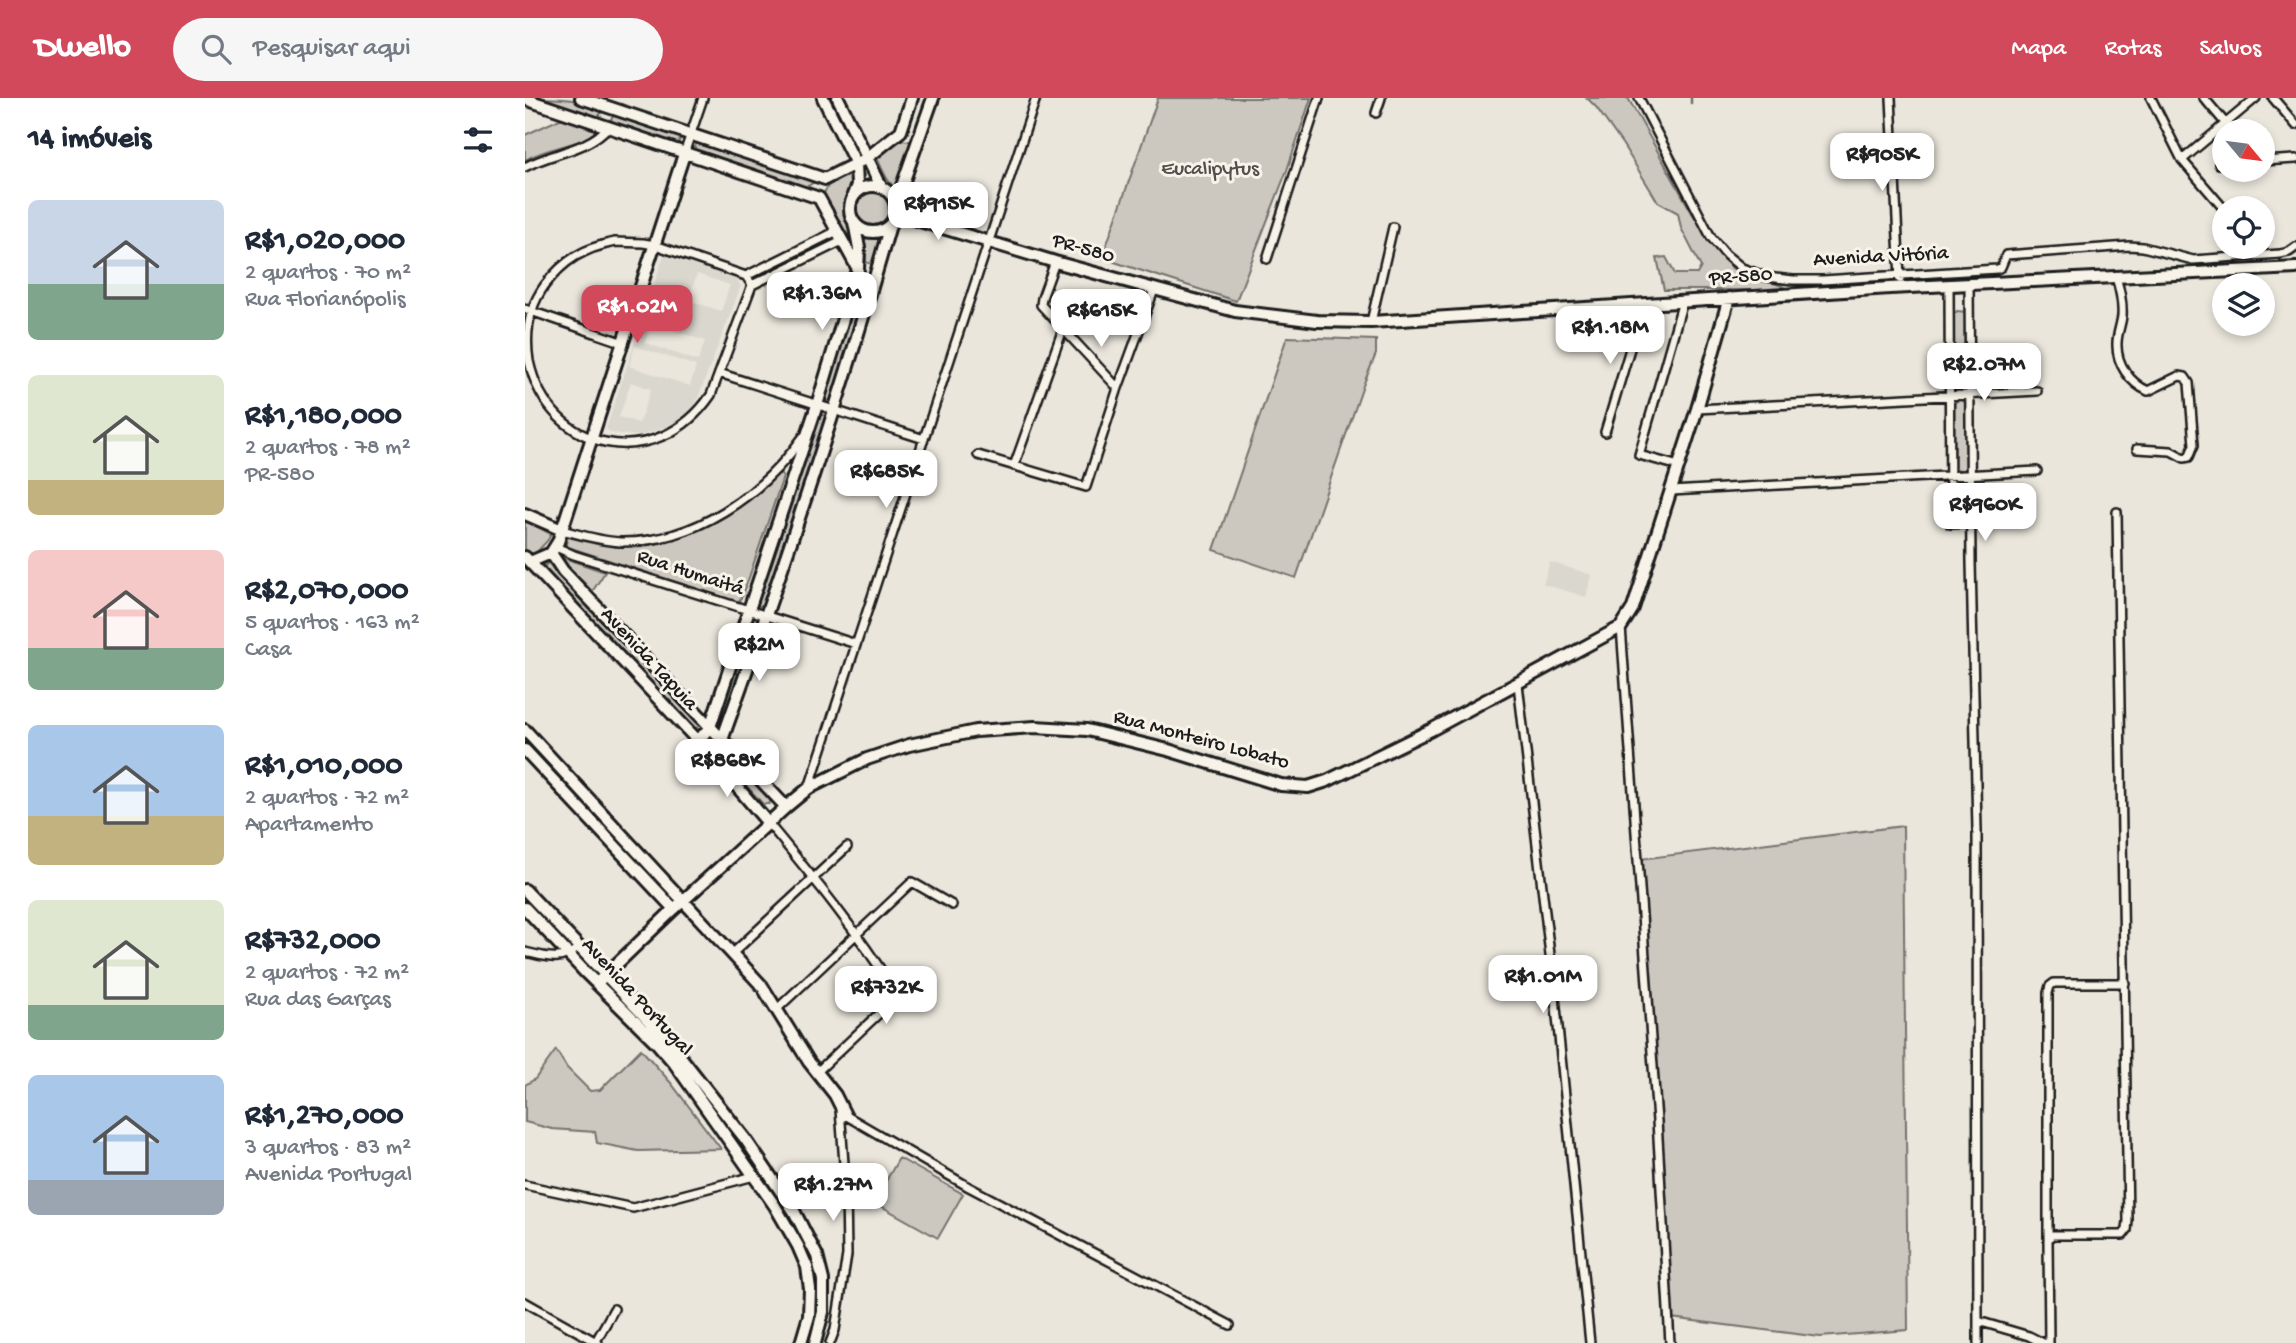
<!DOCTYPE html>
<html lang="pt">
<head>
<meta charset="utf-8">
<style>
  body { margin:0; font-family:"Gochi Hand",sans-serif; background:#f6f6f7; color:#1f2937; height:100vh; display:flex; flex-direction:column; font-size:26px; white-space:nowrap }
  * { box-sizing:border-box; margin:0 }
  p { font-size:23px; color:#747a83 }
  .icon { flex:none; width:38px; height:38px; fill:none; stroke:currentColor; stroke-width:2; stroke-linecap:round; stroke-linejoin:round }
  .map { position:relative; flex:1; overflow:hidden }
  .details { display:flex; flex-direction:column; background:#fff; width:525px }
  .details>* { flex:none }
  .needle { width:46px; rotate:119deg }
  .tools { position:absolute; left:1687px; top:21px; display:grid; gap:14px }
  .tools a { display:grid; place-items:center; width:63px; height:63px; border-radius:50%; background:#fff; box-shadow:0 4px 10px #0003; font-size:35px }
  .price { position:absolute; translate:-50% -60px; padding:0 16px; border-radius:14px; background:#fff; color:#222; font-size:23px; line-height:46px; filter:drop-shadow(0 2px 4px #0008) }
  .price::after { content:''; position:absolute; left:50%; top:42px; width:21px; height:16px; margin-left:-10px; background:inherit; clip-path:polygon(0 0,100% 0,50% 100%) }
  .price.active { background:#d1495b; color:#fff }
  ul { padding:0; list-style:none }
  li { display:flex; align-items:center; gap:21px; height:175px; padding:0 28px }
  li span { display:grid; place-items:center; flex:none; width:196px; height:140px; border-radius:10px; color:#555 }
  li>.icon { margin-inline-start:auto }
  span .icon { width:84px; height:84px; fill:#fffc; stroke-width:1 }
  li b { font-size:30px }
  h2 { display:flex; justify-content:space-between; align-items:center; height:84px; padding:0 28px; font-size:30px }
  header { display:flex; align-items:center; gap:42px; box-sizing:border-box; height:98px; padding:0 35px; background:#d1495b; color:#fff }
  header strong { font-size:33px }
  nav { display:flex; gap:38px; margin-inline-start:auto; font-size:24px }
  .search { width:490px; height:63px; background:#f6f6f7; display:flex; align-items:center; gap:18px; box-sizing:border-box; padding:0 24px; border-radius:38px; color:#747a83; font-size:26px }
  main { display:flex; flex:1; min-height:0 }
  .map>svg:first-child { display:block }
  .built { fill:#dad7ce; fill-rule:evenodd }
  .green { fill:#ccc8c0; stroke:#74726e; stroke-width:2 }
  .lines { fill:none; stroke-linecap:round; stroke-linejoin:round }
  .stream { stroke:#6d6c68; stroke-width:2.5 }
  .street-casing { stroke:#1c1c1c; stroke-width:12 }
  .secondary-casing { stroke:#1c1c1c; stroke-width:16 }
  .street { stroke:#f7f3e8; stroke-width:7 }
  .secondary { stroke:#f7f3e8; stroke-width:10 }
  .labels { text-anchor:middle; dominant-baseline:central; stroke-width:6; stroke-linejoin:round; paint-order:stroke }
  .park-label { font-size:21px; fill:#51504d; stroke:#f7f3e8 }
  .street-label { font-size:21px; fill:#1c1c1c; stroke:#f7f3e8 }
</style>
</head>
<body>
<header>
<strong>Dwello</strong>
<div class="search"><svg class="icon" aria-label="search" viewBox="0 0 24 24"><circle cx="10" cy="10" r="6"/><path d="M15 15l6 6"/></svg>Pesquisar aqui</div>
<nav><a>Mapa</a><a>Rotas</a><a>Salvos</a></nav>
</header>
<main>
<section class="details">
<h2>14 imóveis<svg class="icon" aria-label="filters" viewBox="0 0 24 24"><path d="M4 7h16M4 17h16"/><circle cx="9" cy="7" r="2"/><circle cx="15" cy="17" r="2"/></svg></h2>
<ul>
<li><span style="background:linear-gradient(#c9d6e8 60%,#7fa58c 0)"><svg class="icon" aria-label="home" viewBox="0 0 24 24"><path d="M3 11l9-7 9 7M6 9v11h12V9"/></svg></span><div><b>R$1,020,000</b><p>2 quartos · 70 m²</p><p>Rua Florianópolis</p></div></li>
<li><span style="background:linear-gradient(#dfe7d0 75%,#c2b280 0)"><svg class="icon" aria-label="home" viewBox="0 0 24 24"><path d="M3 11l9-7 9 7M6 9v11h12V9"/></svg></span><div><b>R$1,180,000</b><p>2 quartos · 78 m²</p><p>PR-580</p></div></li>
<li><span style="background:linear-gradient(#f6c9c9 70%,#7fa58c 0)"><svg class="icon" aria-label="home" viewBox="0 0 24 24"><path d="M3 11l9-7 9 7M6 9v11h12V9"/></svg></span><div><b>R$2,070,000</b><p>5 quartos · 163 m²</p><p>Casa</p></div></li>
<li><span style="background:linear-gradient(#a9c7e8 65%,#c2b280 0)"><svg class="icon" aria-label="home" viewBox="0 0 24 24"><path d="M3 11l9-7 9 7M6 9v11h12V9"/></svg></span><div><b>R$1,010,000</b><p>2 quartos · 72 m²</p><p>Apartamento</p></div></li>
<li><span style="background:linear-gradient(#dfe7d0 75%,#7fa58c 0)"><svg class="icon" aria-label="home" viewBox="0 0 24 24"><path d="M3 11l9-7 9 7M6 9v11h12V9"/></svg></span><div><b>R$732,000</b><p>2 quartos · 72 m²</p><p>Rua das Garças</p></div></li>
<li><span style="background:linear-gradient(#a9c7e8 75%,#9aa5b1 0)"><svg class="icon" aria-label="home" viewBox="0 0 24 24"><path d="M3 11l9-7 9 7M6 9v11h12V9"/></svg></span><div><b>R$1,270,000</b><p>3 quartos · 83 m²</p><p>Avenida Portugal</p></div></li>
</ul>
</section>
<div class="map">
<svg width="1771" height="1245" viewBox="0 0 1771 1245">
  <rect width="100%" height="100%" fill="#eae6dc"/>
  <filter id="ink" filterUnits="userSpaceOnUse"><feTurbulence type="fractalNoise" baseFrequency=".0143" numOctaves="2"/><feDisplacementMap in="SourceGraphic" scale="14" xChannelSelector="R" yChannelSelector="G"/><feConvolveMatrix kernelMatrix="1 2 1 2 8 2 1 2 1" color-interpolation-filters="sRGB"/></filter>
  <g filter="url(#ink)">
    <path class="built" d="M139,157l73,25 4,6 -45,117 -10,13 -15,9 -19,7 -14,4 -26,-3 -6,-4zM172,176l33,11 -9,26 -33,-11zM126,225l54,18 -7,20 -53,-18zM110,248l61,20 -6,20 -61,-20zM106,284l20,7 -12,34 -20,-6z
      M1025,464l42,13 -6,22 -43,-13z"/>
    <path class="green" d="M9,0c19,0 57,0 68,14l-5,6z
      M633,0h153l-24,72 -51,131 -134,-43z
      M1062,0h41l64,115 33,48 8,8 49,17 6,4h-124l-7,-32 9,-1 9,17h22l4,-7 -20,-39 -3,-15 -20,-11 -35,-57 -27,-38z
      M90,16l66,23 -3,7h-4l-61,-21 -2,-4z
      M39,19l27,9 3,2v7c-20,11 -47,12 -69,25v-25z
      M377,42l13,2 -17,48c-11,-7 -15,-20 -21,-32l1,-3z
      M172,44l116,38v3l-7,4 -110,-35 -1,-6z
      M326,74l2,2 -7,23 -2,18 10,24 2,19 -32,-65 4,-7z
      M327 111a20 20 0 1 1 40 0a20 20 0 1 1-40 0Z
      M338,136l13,2 9,-2 -11,31 -8,-3v-17z
      M341,177l5,3 -39,122 -5,1 -3,-3 36,-120z
      M1432,213l9,1v75l-3,3h-6l-3,-3 -1,-72z
      M762,239l89,3v14l-12,29 -68,195 -82,-28z
      M1433,302l8,2 1,64 -4,5 -9,-3v-65z
      M295,316l6,2 1,3 -61,186 -7,1 -4,-4 62,-186z
      M253,374l5,5 -40,118 -5,7 -170,-55 -2,-3 2,-8c16,3 32,7 48,8 65,6 116,-31 162,-72z
      M1437,382l5,4 1,32 -4,3h-5l-5,-4v-30l2,-3z
      M0,422l26,14 -3,6 -14,15h-3l-6,-6z
      M33,458l47,16 -15,23 -33,-33z
      M22,465l4,1 149,160 -6,7 -152,-160z
      M226,521l6,3 2,3 -37,102 -6,-4z
      M0,637l151,162 -5,5 -146,-155z
      M197,651h3l47,50 -3,5h-6l-44,-48z
      M1378,728l5,504 -88,7 -149,-19 -31,-459z
      M116,951l30,34 50,66 -83,2 -41,-8 -2,-11 -43,-3 -27,-7v-37l10,-6 21,-29 11,18 23,23 10,-1z
      M374,1060l64,36 -25,44 -64,-36z"/>
    <g class="lines">
      <path class="stream" d="M1166,5v-5"/>
      <defs>
        <path id="street" d="M1114,0l72,139 15,18 16,13 25,9 26,3h30l174,-11 4,-2 5,-12 123,-9 14,1 50,13 87,-6 9,-2 7,-5
          M1366,0l9,181
          M1626,0l31,62 42,49
          M1679,0l28,33
          M1748,0l23,27
          M851,15l5,-15
          M160,53l18,-53
          M1657,62l74,-62
          M1738,63l33,-2
          M1694,66l5,-1
          M0,69c28,-15 62,-16 83,-40
          M90,144l28,1 12,2 91,31 6,9 -41,110c-54,79 -162,59 -182,-34 -4,-27 -1,-53 16,-76 19,-25 39,-37 70,-43z
          M742,161l52,-161
          M530,164l-13,36 -1,7 77,83
          M221,178l91,-45
          M1591,179c4,13 7,26 6,39 -1,9 -5,18 -5,27 -1,21 13,40 31,48l31,-15 6,1 4,6 5,62 -5,12 -5,1 -13,-7 -34,-2
          M1444,186l2,278 6,268 1,513
          M227,187l90,-44
          M1424,187l1,239 21,-1
          M0,211l96,33
          M846,224l22,-95
          M194,275l205,66
          M1172,311l340,-18
          M1080,334l33,-110 3,-18
          M453,357l108,32 32,-99 36,-98
          M489,368l49,-137
          M1154,368l-40,-11 44,-154
          M1146,393l366,-20
          M37,432c19,5 38,11 58,12 74,1 142,-47 183,-105
          M31,449l18,8 282,89
          M1096,529l36,494 13,222
          M993,586l37,313 35,346
          M284,690l227,-690
          M243,725c45,54 89,108 126,167l-6,15 -71,67
          M0,854c22,5 36,11 54,-5
          M208,855l114,-106
          M252,911l135,-127 40,23
          M320,1017l124,72 261,138
          M0,1087l108,23 121,-32
          M1523,1140v-245l2,-7 4,-3h71
          M0,1204l73,41
          M1453,1223l51,15 14,7
          M70,1245l19,-34
          M305,1245l5,-13 12,-75 -1,-64 -6,-82
          M1524,1245l-1,-103 3,-5h72l4,-5 1,-9 -11,-709"/>
        <path id="secondary" d="M56,0l244,81
          M298,0l33,66 1,21 -4,10
          M313,0l43,88
          M0,1l294,99
          M376,33l11,-33
          M300,81l42,-21 34,-27
          M325 111a23 23 0 1 1 46 0a23 23 0 1 1-46 0Z
          M294,100l39,71
          M371,105l37,-105
          M372,116l158,48 180,49 82,10 54,1 519,-34 406,-20
          M0,416l37,16
          M26,455l12,18 223,236
          M0,459l173,184 70,82
          M5,464l21,-9 7,-11 127,-391
          M0,632l237,256 47,76 26,33 10,20
          M173,643l12,-14 107,-322 41,-136 1,-21 -5,-26
          M0,652l149,159
          M186,657l11,-15c61,-170 119,-342 168,-515
          M0,792l144,152 77,98 48,71 23,45 6,24v32l-8,31
          M0,810l61,65 71,70 18,21 100,142 23,40 9,21 3,22 -1,27 -8,27
          M72,885l77,-74 112,-102 23,-19 58,-29 42,-14 67,-14 59,-4 52,3 81,20 113,35 27,2 19,-6 104,-51 190,-103 12,-19 64,-199 32,-111"/>
      </defs>
      <use href="#street" class="street-casing"/>
      <use href="#secondary" class="secondary-casing"/>
      <use href="#street" class="street"/>
      <use href="#secondary" class="secondary"/>
    </g>
  </g>
  <g class="labels">
    <g class="park-label">
      <text x="685" y="72">Eucalipytus</text>
    </g>
    <g class="street-label">
      <text transform="translate(558 152) rotate(16)">PR-580</text>
      <text transform="translate(1356 160) rotate(-3)">Avenida Vitória</text>
      <text transform="translate(1216 180) rotate(-4)">PR-580</text>
      <text transform="translate(165 476) rotate(18)">Rua Humaitá</text>
      <text transform="translate(123 562) rotate(47)">Avenida Tapuia</text>
      <text transform="translate(676 643) rotate(15)">Rua Monteiro Lobato</text>
      <text transform="translate(111 900) rotate(47)">Avenida Portugal</text>
    </g>
  </g>
</svg>
<div class="tools">
<a><svg class="needle" viewBox="-14 -14 28 28"><path d="M0-13l5 13h-10z" fill="#e53935"/><path d="M0 13l5-13h-10z" fill="#747a83"/></svg></a>
<a><svg class="icon" aria-label="locate" viewBox="0 0 24 24"><circle cx="12" cy="12" r="6"/><path d="M12 2v4M12 18v4M2 12h4M18 12h4"/></svg></a>
<a><svg class="icon" aria-label="layers" viewBox="0 0 24 24"><path d="M12 4l9 5-9 5-9-5zM3 14l9 5 9-5"/></svg></a>
</div>
<b class="price" style="left:1357px;top:95px">R$905K</b>
<b class="price" style="left:413px;top:144px">R$915K</b>
<b class="price" style="left:297px;top:234px">R$1.36M</b>
<b class="price active" style="left:112px;top:247px">R$1.02M</b>
<b class="price" style="left:576px;top:251px">R$615K</b>
<b class="price" style="left:1085px;top:268px">R$1.18M</b>
<b class="price" style="left:1459px;top:305px">R$2.07M</b>
<b class="price" style="left:361px;top:412px">R$685K</b>
<b class="price" style="left:1460px;top:445px">R$960K</b>
<b class="price" style="left:234px;top:585px">R$2M</b>
<b class="price" style="left:202px;top:701px">R$868K</b>
<b class="price" style="left:1018px;top:917px">R$1.01M</b>
<b class="price" style="left:361px;top:928px">R$732K</b>
<b class="price" style="left:308px;top:1125px">R$1.27M</b>
</div>
</main>
</body>
</html>
